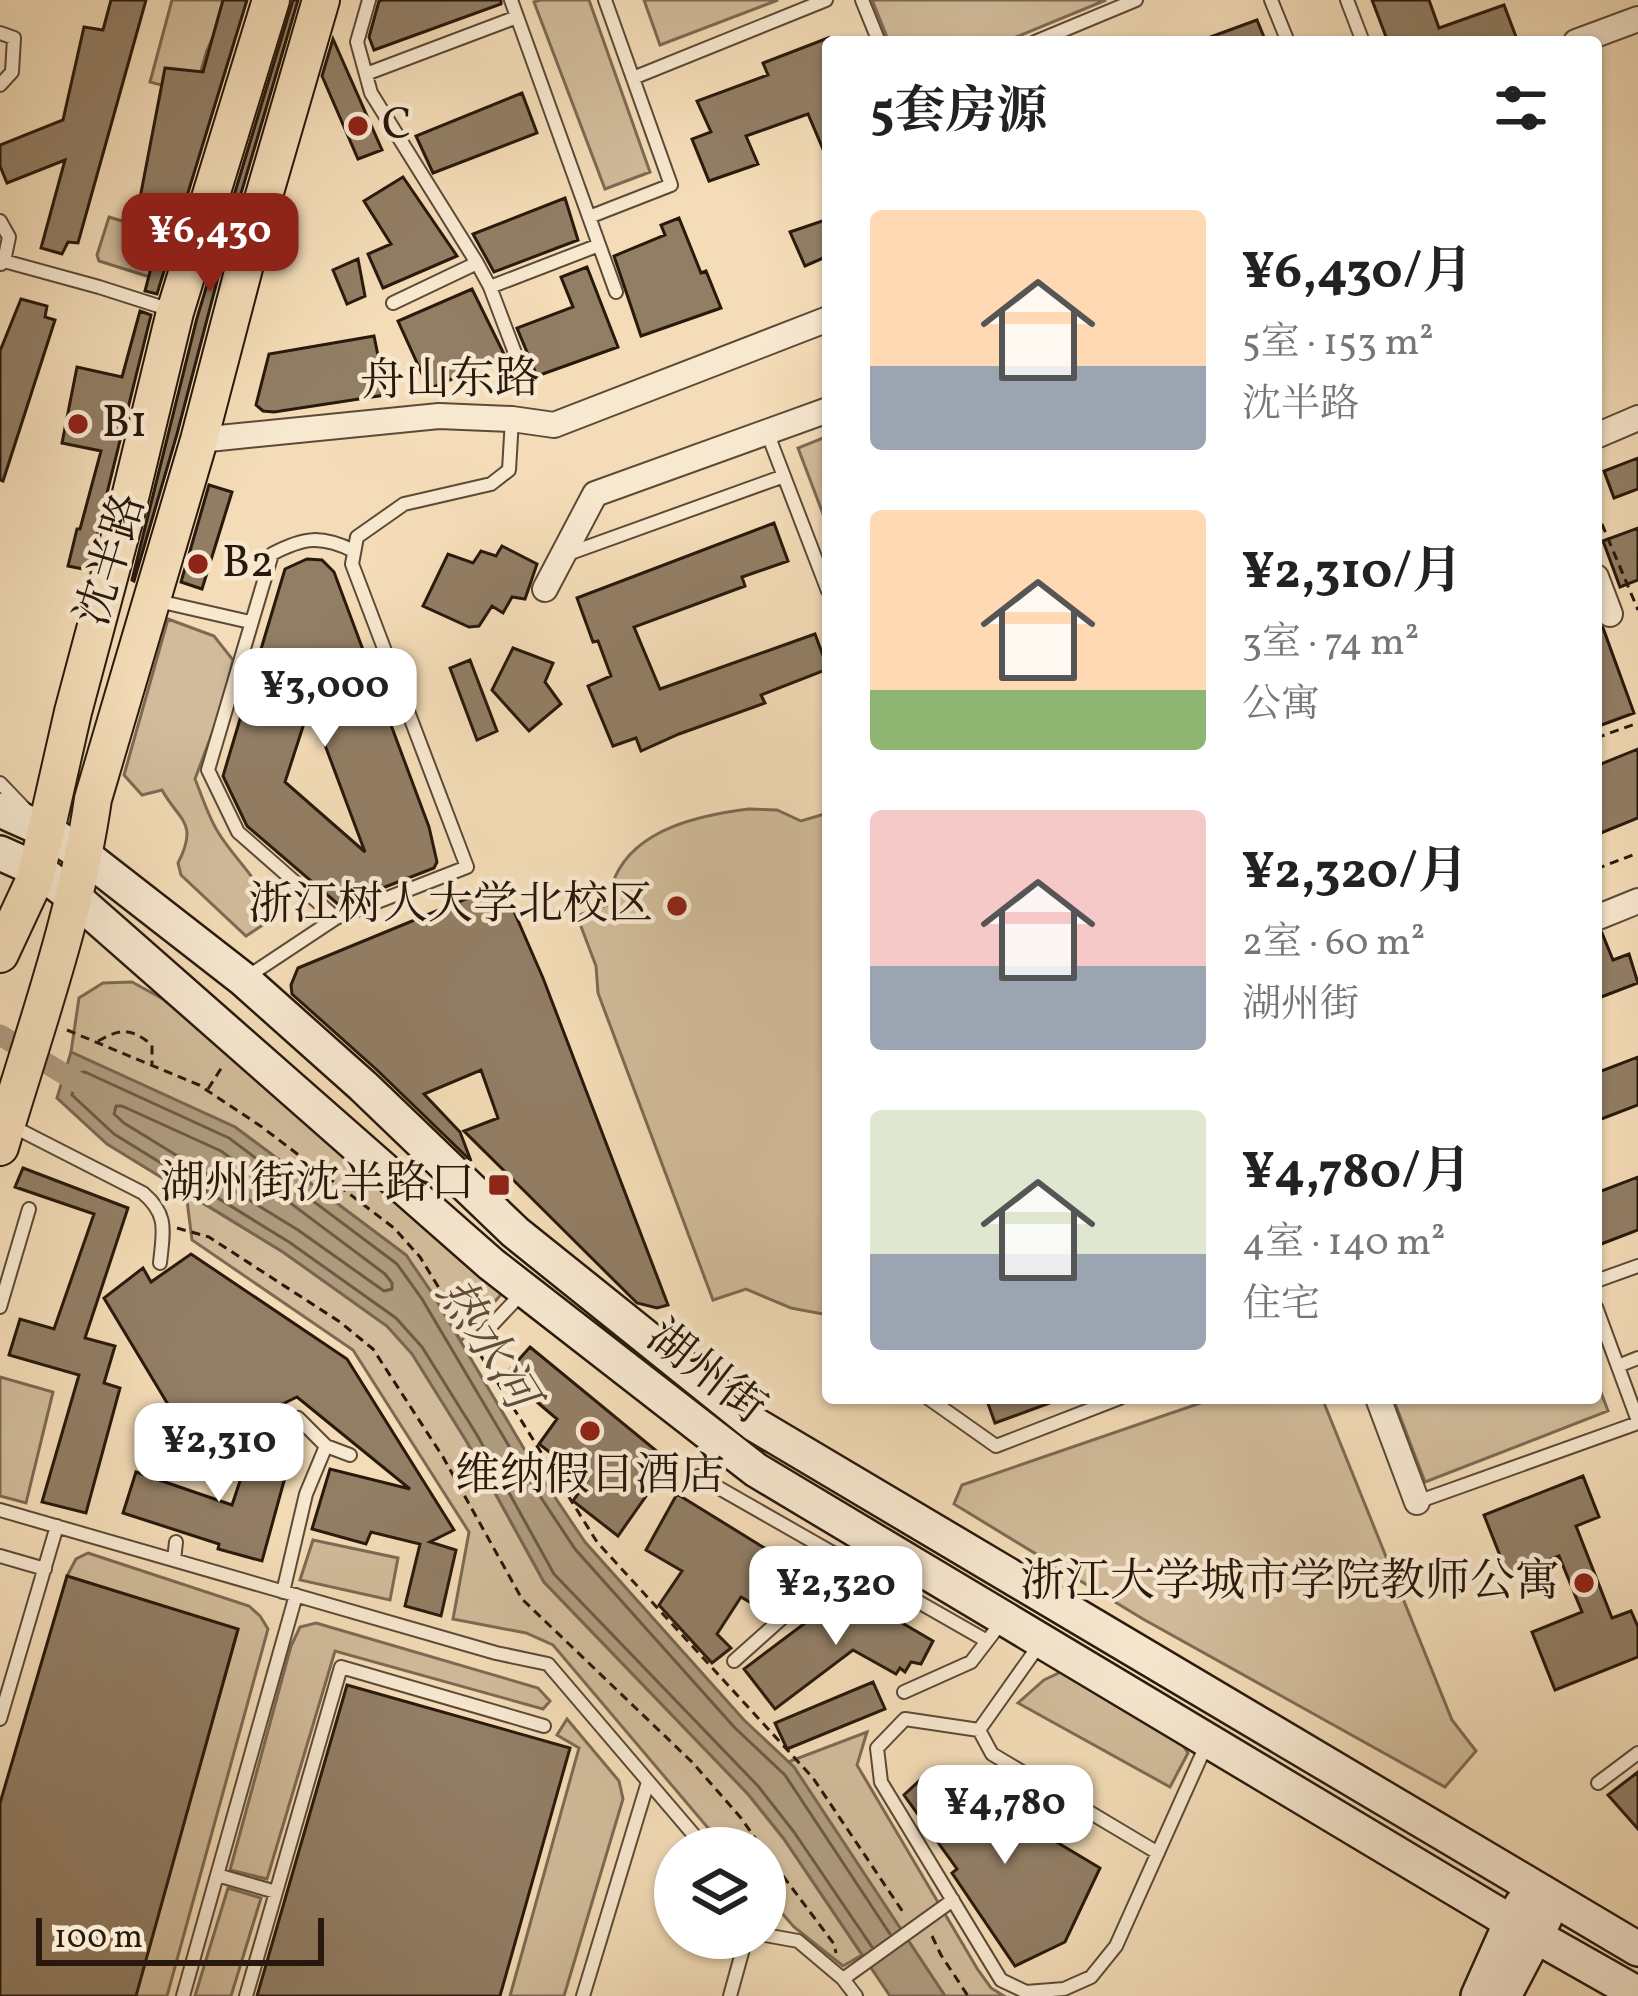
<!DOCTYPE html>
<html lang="zh">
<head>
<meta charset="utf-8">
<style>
  body { margin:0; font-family:Vollkorn,"Noto Serif SC",serif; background:#f6f6f6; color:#222; height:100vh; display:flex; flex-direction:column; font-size:45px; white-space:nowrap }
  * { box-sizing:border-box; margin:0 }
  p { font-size:39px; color:#767676 }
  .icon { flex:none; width:66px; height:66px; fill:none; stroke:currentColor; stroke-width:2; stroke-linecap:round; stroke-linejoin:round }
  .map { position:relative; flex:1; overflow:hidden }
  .drawer { position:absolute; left:822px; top:36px; width:780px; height:1368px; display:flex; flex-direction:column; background:#fff; border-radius:12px; box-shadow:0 3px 9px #0004 }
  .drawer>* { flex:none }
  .fabs { position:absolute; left:654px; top:1827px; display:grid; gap:24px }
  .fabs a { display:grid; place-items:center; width:132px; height:132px; border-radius:50%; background:#fff; box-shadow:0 3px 9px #0004; font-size:60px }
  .scale { position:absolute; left:36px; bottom:30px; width:288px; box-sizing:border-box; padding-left:12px; border:6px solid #29190c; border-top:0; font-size:33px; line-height:42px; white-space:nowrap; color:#29190c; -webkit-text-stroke:9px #f7e8d0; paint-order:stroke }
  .price { position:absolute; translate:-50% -102px; padding:0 27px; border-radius:24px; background:#fff; color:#222; font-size:39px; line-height:78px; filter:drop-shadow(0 3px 6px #0008) }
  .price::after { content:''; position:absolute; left:50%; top:72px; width:36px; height:27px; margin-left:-18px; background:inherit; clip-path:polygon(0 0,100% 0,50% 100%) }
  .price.selected { background:#8f2418; color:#fff }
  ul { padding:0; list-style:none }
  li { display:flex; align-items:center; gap:36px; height:300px; padding:0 48px }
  li span { display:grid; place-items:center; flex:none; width:336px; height:240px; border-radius:12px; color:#555 }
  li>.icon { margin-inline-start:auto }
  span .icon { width:144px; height:144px; fill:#fffc; stroke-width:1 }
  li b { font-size:51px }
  h2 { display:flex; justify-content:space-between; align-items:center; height:144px; padding:0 48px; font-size:51px }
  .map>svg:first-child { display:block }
  .green { fill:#d1bb9a; stroke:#7d6a53; stroke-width:3 }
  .water { fill:#ae9a7d; stroke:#796650; stroke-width:3 }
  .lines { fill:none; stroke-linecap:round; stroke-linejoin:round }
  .shore { stroke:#6c5a44; stroke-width:3 }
  .canal { stroke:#ae9a7d; stroke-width:21 }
  .building { fill:#927e65; stroke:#29190c; stroke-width:3; fill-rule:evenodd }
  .lane-casing { stroke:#5c4a37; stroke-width:16 }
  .street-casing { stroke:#5c4a37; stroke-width:28 }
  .secondary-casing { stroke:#29190c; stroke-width:38 }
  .primary-casing { stroke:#29190c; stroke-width:40 }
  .path { stroke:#29190c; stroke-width:3; stroke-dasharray:9 6; stroke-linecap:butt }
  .lane { stroke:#f7e8d0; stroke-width:12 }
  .street { stroke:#f7e8d0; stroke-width:24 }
  .secondary { stroke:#f7e8d0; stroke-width:33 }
  .primary { stroke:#f3dcb7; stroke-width:36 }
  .poi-dot { fill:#8f2418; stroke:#f7e8d0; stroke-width:4.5 }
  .labels { text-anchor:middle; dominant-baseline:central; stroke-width:9; stroke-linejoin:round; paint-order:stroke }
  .poi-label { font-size:45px; fill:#29190c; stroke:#f7e8d0; text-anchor:start }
  .street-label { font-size:45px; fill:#29190c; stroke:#f7e8d0 }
  .water-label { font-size:48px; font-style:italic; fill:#5e4d39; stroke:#f7e8d0 }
</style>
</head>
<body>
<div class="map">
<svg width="1638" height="1996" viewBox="0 0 1638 1996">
  <rect width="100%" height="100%" fill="#f3dcb7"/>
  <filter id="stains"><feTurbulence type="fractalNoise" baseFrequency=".00167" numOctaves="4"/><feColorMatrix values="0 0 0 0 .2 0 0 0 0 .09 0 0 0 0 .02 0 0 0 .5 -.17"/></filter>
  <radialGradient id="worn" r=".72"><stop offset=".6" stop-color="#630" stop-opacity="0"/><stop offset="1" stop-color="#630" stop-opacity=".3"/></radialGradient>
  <path class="green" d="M172,0h58l-23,50 -13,44 -44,-12z
    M540,0h49l61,172 -45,17 -71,-187z
    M644,0h134l-118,45z
    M872,0h234l-102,42h-115z
    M109,217l55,17 -14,43 -51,-16 -2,-6z
    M828,436v91l-30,-79z
    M168,619l46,17 19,24 -11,47 -27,72c7,17 13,37 23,53 18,30 47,51 54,87l-26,17 -65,-61 -3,-12c21,-41 1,-42 -16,-73l-20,5 -18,-20z
    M749,809l28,1 24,11 27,-8v502l-37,-7 -45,-19 -33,11 -115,-307 -2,-27 -19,-50 30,-11c3,-9 4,-19 8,-28 22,-49 86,-62 134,-68z
    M132,982l31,17 63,50 278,242 -43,50 -55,-86 -171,-128 -164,-75 8,-54 24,-15z
    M186,1193l97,59 104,74 25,27 55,89 77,140 204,212 36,45 78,116 -19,11 -49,-39 -29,-33v-46h-40l-172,-203 -27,-12 -73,-14 16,-87 -116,-182 -161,-110z
    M0,1377l53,15 -27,111 -26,-7z
    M1596,1379l12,32 -183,71 -32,-84h203z
    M1215,1398h107l130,322 24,31 -31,36 -302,-168 -189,-115 8,-19z
    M313,1540l85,18 -8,42 -90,-20z
    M88,1553l161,53 11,10 8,13 -101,367h-32l103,-366 -171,-54 9,-17z
    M316,1623l222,65 12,13 -7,8 -208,-58 -68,228 -37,-9 61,-224 9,-19z
    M1063,1671l116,68 9,14 -18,34 -152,-84 26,-23z
    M567,1719l52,62 4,18 -59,197h-54l69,-248 -22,-13z
    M867,1732l-10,33 121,205 13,18 13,8h-59l-157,-234z
    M228,1888l33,10 -30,98h-36z"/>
  <path class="water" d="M71,1052l164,75 171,128 26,38 104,176 49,73 159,178 50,47 151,229h-55l-106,-157 -36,-45 -204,-212 -77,-140 -55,-88 -25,-28 -104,-74 -176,-108 -50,-46z"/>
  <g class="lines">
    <path class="shore" d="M116,1106h6l99,45 164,123 7,9v6l-8,2 -86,-61 -174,-107 -10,-9z
      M872,1947l-78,-115 -36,-46 -204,-212 -77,-139 -55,-88 -26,-29 -107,-76 -175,-108 -42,-39 6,-22 7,-1 144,66 168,126 25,35 104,176 49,74 160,179 50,47 105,159"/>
    <path class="canal" d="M0,1035l87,53"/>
  </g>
  <path class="building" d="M111,0h35l-68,243 -10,-1 -6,12 -21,-6 24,-88 -58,23 -7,-17v-21l63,-25 21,-93 19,3z
    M223,0h24l-90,294 -12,-3 23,-88 -28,-5 25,-130 38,4z
    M293,0h5l-66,224 -55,210 -43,147 -2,-1 65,-262z
    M383,0h118v4l-127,46 -5,-13 10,-36z
    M1372,0h57l10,28 65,-23 14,37h-130z
    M1257,20l9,22h-64v-2z
    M828,38v123l-20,-47 -62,22 12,28 -49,17 -17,-42 19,-7 -14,-31 71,-26 -5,-12z
    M333,39l49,111 -24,9 -36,-83z
    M522,93l15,40 -104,40 -17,-37z
    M403,177l54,79 -74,32 -15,-34 23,-10 -27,-43z
    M565,198l13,42 -84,32 -21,-38z
    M679,218l22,55 5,-2 15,37 -80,28 -27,-80 51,-21 -4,-10z
    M828,219v37l-23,10 -15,-34z
    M358,259l7,37 -18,8 -14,-34z
    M587,267l31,80 -81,29 -20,-48 56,-21 -12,-30z
    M472,289l33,67 -76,33 -31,-68z
    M21,299l26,7 -2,11 10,3 -52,161 -3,-1v-129z
    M140,311l11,4 -63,255 -20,-4 9,-37h3l21,-78 -39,-8 15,-76 45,10z
    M374,336l7,34 8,-2 3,26 -118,18 -11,-1 -7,-6 13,-51z
    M1638,458v31l-24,9 -10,-27z
    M209,485l23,7 -30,97 -21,-7z
    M774,523l14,38 -46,16 3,9 -111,41 26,62 155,-55 13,35 -67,26 4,8 -86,31 -38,17 -5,-13 -23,8 -25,-60 23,-10 -13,-35 -5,1 -16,-44z
    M1638,528v52l-18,7 -17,-46z
    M502,546l35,18 -12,35 -13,-2 -9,16 -11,-7 -13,20 -10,1 -46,-21 25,-52 25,9 8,-12 15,5z
    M307,559l15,1 12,12 95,255 8,35 -3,6 -95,37 -92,-79 -24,-50 62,-207zM310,705l55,147 -80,-70z
    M1596,622l7,6 31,85 -38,14z
    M513,648l40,15 -8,19 16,22 -32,27 -37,-41z
    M470,660l27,71 -20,9 -27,-72z
    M1638,749v69l-42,17v-69z
    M502,884l41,94 125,327 -11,3 -20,-5 -173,-172 34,-13 -17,-48 -57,24 36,38 11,29 -94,-91 -85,-76 -1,-9 7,-17z
    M1602,933l11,27 16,-6 9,29 -42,16v-65z
    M1638,1057v48l-42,16v-48z
    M23,1168l105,40 -43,130 30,8 -11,37 16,5 -34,125 -44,-11 37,-127 -70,-20 11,-36 34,10 40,-115 -79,-27z
    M1638,1177v53l-42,16v-53z
    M191,1254l156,105 107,171 -24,12 26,8 -15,66 -36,-10 15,-62 -49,-12 -5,12 -54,-15 18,-60 80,20 -113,-92 -35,17 -63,42 -95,-158 39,-30 8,14z
    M530,1347l140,115 -52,74 -45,-35 14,-20 -48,-37 18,-25 -52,-44z
    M986,1398h72v2l-63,23z
    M254,1439l38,13 -30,109 -44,-12 1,-5 -96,-31 13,-41 96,33z
    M1583,1476l16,41 -23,9 36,92 19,-7 7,16v30l-83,33 -23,-58 50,-20 -23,-56 -51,20 -24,-61z
    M677,1494l120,74 -13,20 -26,19 -17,-10 -24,37 14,14 -19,15 -53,-58 23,-34 -36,-21z
    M67,1576l171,53 -102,367h-136v-193z
    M852,1601l21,5 60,35 -12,23 -10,-2 -6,10 -5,-4 -4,6 -43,-24 -78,59 -31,-40 89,-67z
    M873,1682l12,27 -98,40 -12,-26z
    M347,1685l223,63 -70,248h-243z
    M933,1768l167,100 -35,74 -50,24 -63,-93 5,-4 -53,-74z
    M1638,1772v57l-30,-34z"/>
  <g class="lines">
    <defs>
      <path id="lane" d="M369,0l-12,42 14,51 106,170 13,24 33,87
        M511,0l105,292
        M862,0l17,42
        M1271,0l17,42
        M1347,0l16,42
        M0,33l14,5 -2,34 -12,13
        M1035,42l101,-42
        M366,74l151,-57
        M633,78l193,-78
        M589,217l82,-32 -66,-185
        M0,221l9,16 -5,24 -3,3
        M4,261l95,26 75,24
        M490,287l109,-42
        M393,303l84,-40
        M767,432l61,159
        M565,555l219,-79
        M158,601l92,21
        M0,783l24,25
        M336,918l-98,-86 -30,-62 64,-216c32,-17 49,-19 82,-3
        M244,979l92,-61 131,-51 -115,-303 5,-27 47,-33 87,-20 18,-14 3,-51
        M10,1125l133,68c26,22 20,39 17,70
        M1596,1281l42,-15
        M0,1307l29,-98
        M1596,1307l42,114
        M474,1344l50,-53
        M1618,1366l20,-8
        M928,1398l68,48 124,-48
        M278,1429l20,-11 28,28 24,9
        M698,1476l289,165
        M1417,1502l221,-79
        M0,1510l496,143 52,11 157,184
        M0,1556l45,13
        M174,1560l2,-18
        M283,1592l23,-98 20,-48
        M1042,1641l-63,89 -74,-11 -28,29 4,34 120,198 25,12 38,-3 27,-12 25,-31 92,-205
        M734,1661l112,-100
        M904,1692l67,-30 33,-43
        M0,1719l57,-193
        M979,1730l13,24 166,99
        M1598,1783l40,-30
        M217,1875l59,17
        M765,1935l33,6 45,38 13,17
        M843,1979l110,-79
        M183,1996l113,-401
        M246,1996l95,-329 203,59
        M583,1996l65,-214
        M730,1996l16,-58"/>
      <path id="street" d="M1576,42l62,-23
        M1596,436l42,-18
        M199,440l240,-24 73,3 42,6 274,-106
        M1596,577l14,37
        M545,589l50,-95 233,-84
        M1596,918l42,-17
        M1378,1398l39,104"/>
      <path id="secondary" d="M0,810l47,21 38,25 158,123 120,107 152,146 239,192 884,525
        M0,853l38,17 37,28 416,366 265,206 755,452 127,72
        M1478,1996l33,-74 11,-18
        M1504,1996l41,-78"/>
      <path id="primary" d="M0,954l35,-75 38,-167 53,-198 49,-202 96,-312
        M0,1147c34,-115 76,-229 93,-348l106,-359 55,-210 67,-230"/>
    </defs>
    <use href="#lane" class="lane-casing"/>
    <use href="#street" class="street-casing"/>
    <use href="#secondary" class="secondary-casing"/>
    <use href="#primary" class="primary-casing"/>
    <path class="path" d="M1596,510l42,100
      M1596,738l42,-15
      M1596,869l42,-16
      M67,1030l132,55 63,42 132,101 26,29 46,75
      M98,1041c23,-13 33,-13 54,4v19
      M208,1089l14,-22
      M177,1228l32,9 131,85 33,27 70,108 79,142 171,164 48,55 21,30
      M481,1356l116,186 216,236 92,137
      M765,1852l69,92 2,9
      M932,1936l9,19 27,41"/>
    <use href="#lane" class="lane"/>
    <use href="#street" class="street"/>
    <use href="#secondary" class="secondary"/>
    <use href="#primary" class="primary"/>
  </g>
  <g class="poi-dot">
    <circle cx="358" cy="126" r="12"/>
    <circle cx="78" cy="424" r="12"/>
    <circle cx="198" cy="564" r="12"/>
    <circle cx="677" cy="906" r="12"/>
    <rect x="487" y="1173" width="24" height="24" rx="6"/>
    <circle cx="590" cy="1431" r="12"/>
    <circle cx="1584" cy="1583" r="12"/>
  </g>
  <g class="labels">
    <g class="poi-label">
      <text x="382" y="126">C</text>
      <text x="102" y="424">B1</text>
      <text x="222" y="564">B2</text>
      <text x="653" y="906" text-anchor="end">浙江树人大学北校区</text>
      <text x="475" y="1185" text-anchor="end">湖州街沈半路口</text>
      <text x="590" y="1477" text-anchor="middle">维纳假日酒店</text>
      <text x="1560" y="1583" text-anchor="end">浙江大学城市学院教师公寓</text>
    </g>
    <g class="street-label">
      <text transform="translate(450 382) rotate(-1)">舟山东路</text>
      <text transform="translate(113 560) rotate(-73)">沈半路</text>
      <text transform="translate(705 1374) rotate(38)">湖州街</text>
    </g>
    <g class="water-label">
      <text transform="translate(485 1345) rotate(58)">热水河</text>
    </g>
  </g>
  <rect width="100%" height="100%" filter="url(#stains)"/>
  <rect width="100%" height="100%" fill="url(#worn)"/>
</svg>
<div class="fabs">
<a><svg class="icon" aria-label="layers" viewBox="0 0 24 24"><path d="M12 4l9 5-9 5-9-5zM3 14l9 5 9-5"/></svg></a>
</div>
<div class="scale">100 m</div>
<b class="price selected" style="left:210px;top:295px">¥6,430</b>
<b class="price" style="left:325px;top:750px">¥3,000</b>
<b class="price" style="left:219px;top:1505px">¥2,310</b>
<b class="price" style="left:836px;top:1648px">¥2,320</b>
<b class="price" style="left:1005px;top:1867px">¥4,780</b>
<section class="drawer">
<h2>5套房源<svg class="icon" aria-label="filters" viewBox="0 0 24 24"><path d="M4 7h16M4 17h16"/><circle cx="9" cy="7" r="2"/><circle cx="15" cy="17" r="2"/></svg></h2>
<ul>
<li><span style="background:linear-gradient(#ffd9b3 65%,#9aa5b1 0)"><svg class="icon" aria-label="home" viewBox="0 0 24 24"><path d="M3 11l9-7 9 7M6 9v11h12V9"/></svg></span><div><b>¥6,430/月</b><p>5室 · 153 m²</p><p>沈半路</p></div></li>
<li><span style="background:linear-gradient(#ffd9b3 75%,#8fb573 0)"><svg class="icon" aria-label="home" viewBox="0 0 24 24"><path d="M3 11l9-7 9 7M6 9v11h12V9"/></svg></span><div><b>¥2,310/月</b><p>3室 · 74 m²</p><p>公寓</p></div></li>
<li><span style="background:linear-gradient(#f6c9c9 65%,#9aa5b1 0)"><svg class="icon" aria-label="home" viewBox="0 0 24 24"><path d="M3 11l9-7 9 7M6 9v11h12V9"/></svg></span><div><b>¥2,320/月</b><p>2室 · 60 m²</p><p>湖州街</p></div></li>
<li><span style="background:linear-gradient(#dfe7d0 60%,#9aa5b1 0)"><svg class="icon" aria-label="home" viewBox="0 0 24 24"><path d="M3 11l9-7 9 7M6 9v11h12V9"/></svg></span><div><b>¥4,780/月</b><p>4室 · 140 m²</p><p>住宅</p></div></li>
</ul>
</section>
</div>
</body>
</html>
